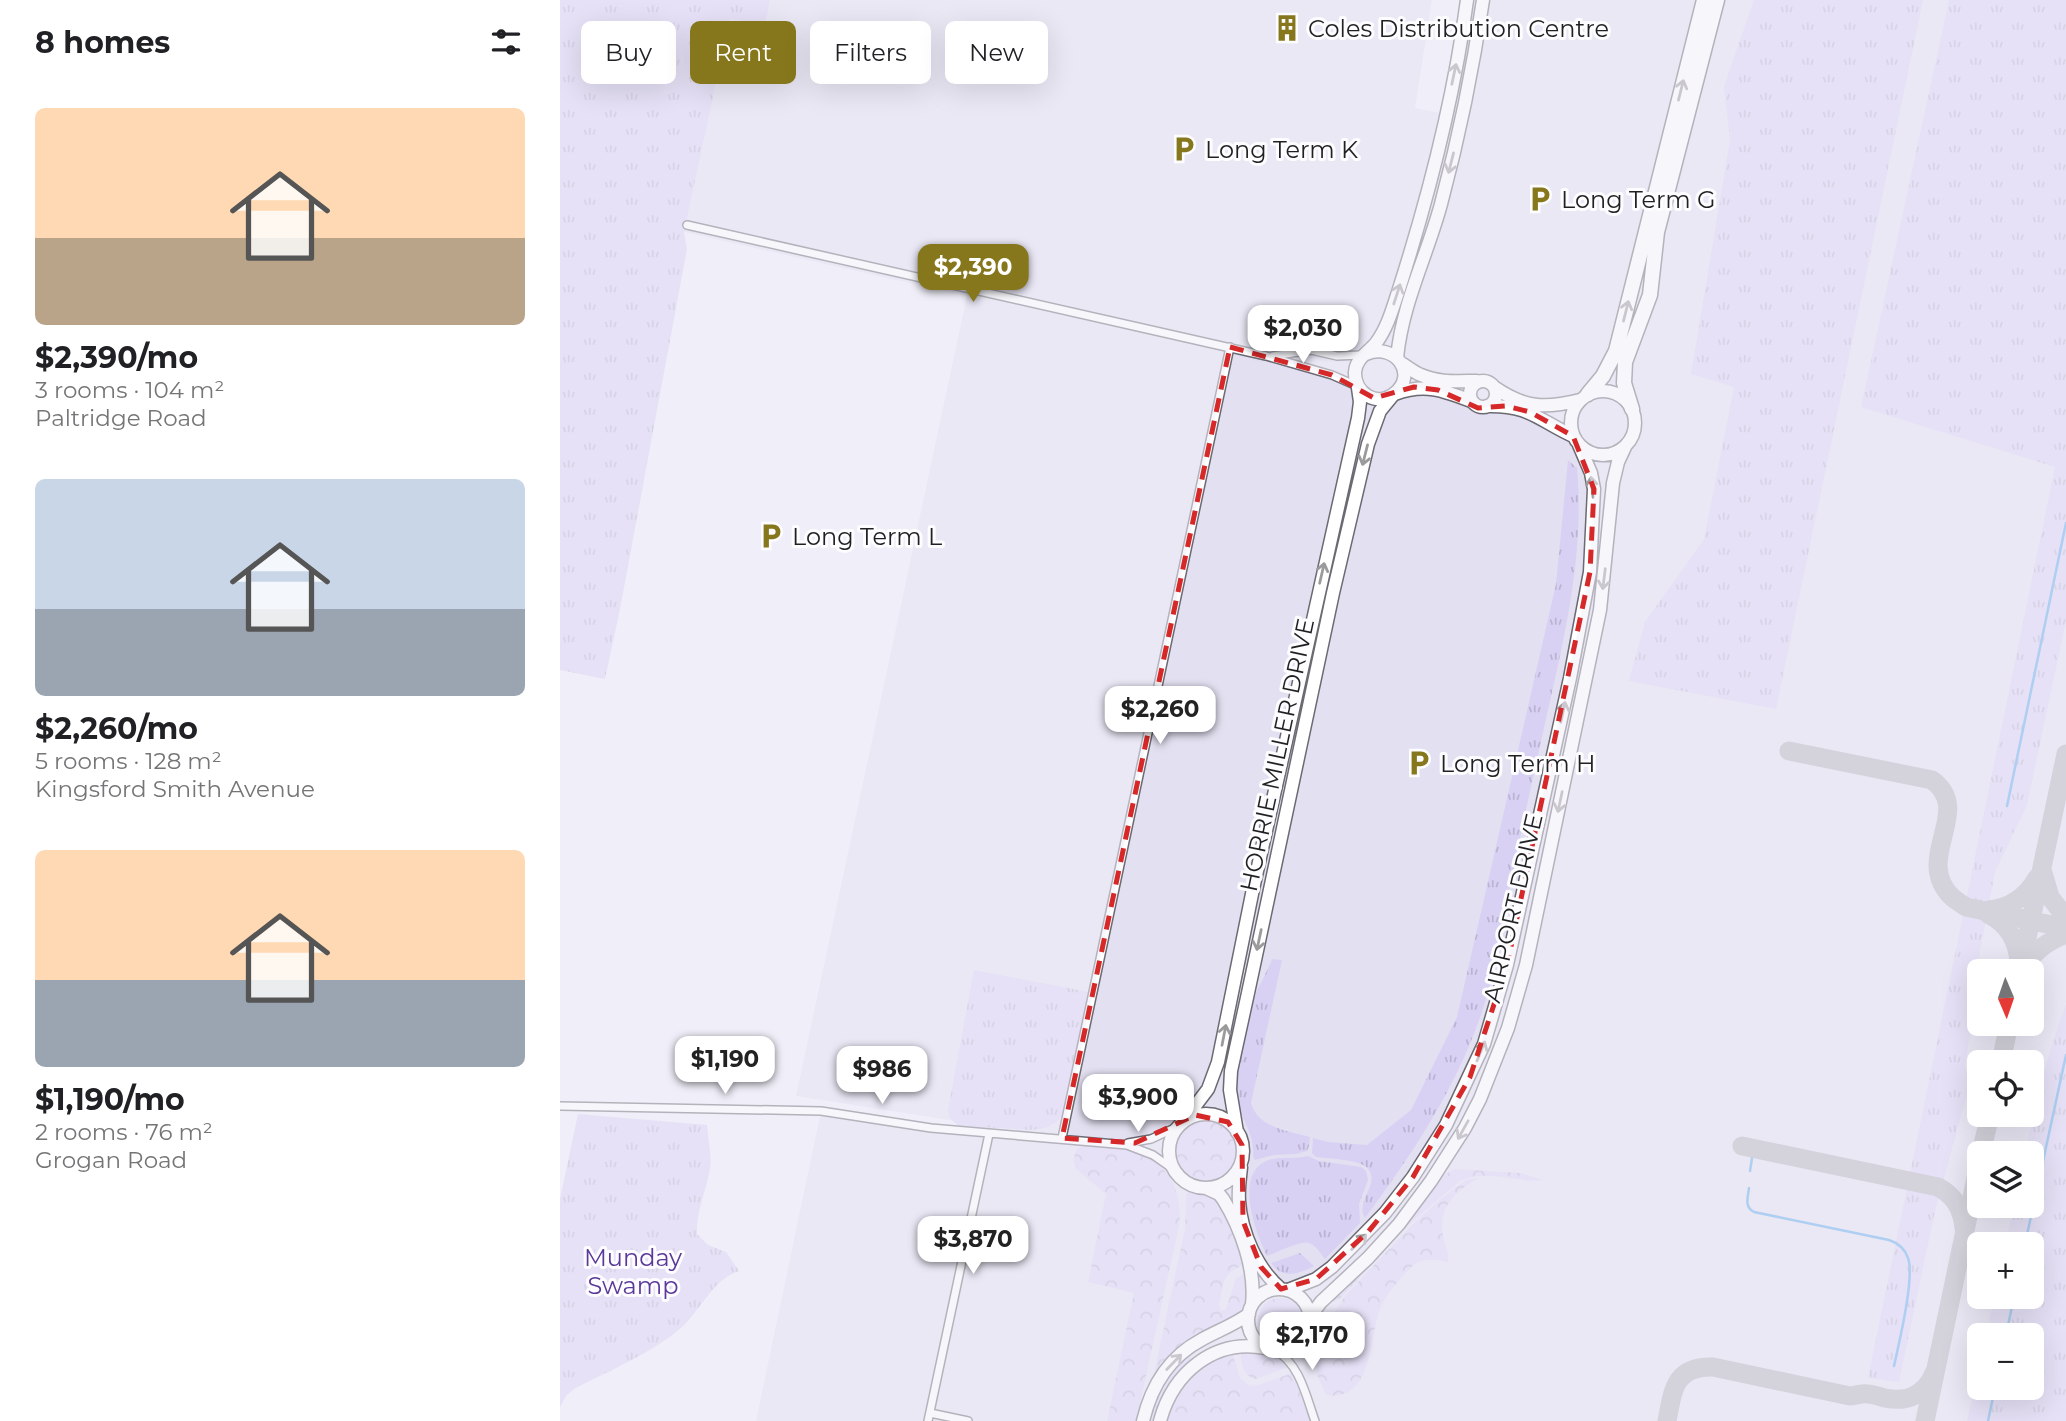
<!DOCTYPE html>
<html lang="en">
<head>
<meta charset="utf-8">
<style>
  body { margin:0; font-family:Montserrat,sans-serif; background:#f2f2f2; color:#202124; height:100vh; display:flex; flex-direction:column; font-size:26px; white-space:nowrap }
  * { box-sizing:border-box; margin:0 }
  p { font-size:23px; color:#757577 }
  .icon { flex:none; width:38px; height:38px; fill:none; stroke:currentColor; stroke-width:2; stroke-linecap:round; stroke-linejoin:round }
  .map { position:relative; flex:1; overflow:hidden }
  .sheet { display:flex; flex-direction:column; background:#fff; width:560px }
  .sheet>* { flex:none }
  .banner { position:absolute; left:21px; top:21px; width:665px; height:63px; display:flex; gap:14px }
  .needle { width:46px; rotate:178deg }
  .buttons { position:absolute; left:1407px; top:959px; display:grid; gap:14px }
  .buttons a { display:grid; place-items:center; width:77px; height:77px; border-radius:10px; background:#fff; box-shadow:0 7px 28px #0002; font-size:35px }
  .price { position:absolute; translate:-50% -60px; padding:0 16px; border-radius:14px; background:#fff; color:#222; font-size:23px; line-height:46px; filter:drop-shadow(0 2px 4px #0008) }
  .price::after { content:''; position:absolute; left:50%; top:42px; width:21px; height:16px; margin-left:-10px; background:inherit; clip-path:polygon(0 0,100% 0,50% 100%) }
  .price.selected { background:#86771c; color:#fff }
  ul { padding:0; list-style:none }
  li { display:grid; align-content:center; gap:14px; height:371px; padding:0 35px }
  li span { display:grid; place-items:center; height:217px; border-radius:10px; color:#555 }
  li>.icon { margin-inline-start:auto }
  span .icon { width:126px; height:126px; fill:#fffc; stroke-width:1 }
  li b { font-size:30px }
  h2 { display:flex; justify-content:space-between; align-items:center; height:84px; padding:0 35px; font-size:30px }
  .pill { padding:0 24px; border-radius:10px; background:#fff; box-shadow:0 7px 28px #0002; font-size:24px; line-height:63px }
  .pill.selected { background:#86771c; color:#fff }
  main { display:flex; flex:1; min-height:0 }
  .map>svg:first-child { display:block }
  .built { fill:#e3e0f1; fill-rule:evenodd }
  .grass { fill:url(#grass-tufts) }
  .forest { fill:url(#forest-crowns) }
  .lines { fill:none; stroke-linecap:round; stroke-linejoin:round }
  .stream { stroke:#5ea7ea; stroke-width:2.5 }
  .taxiway { stroke:#b2b0b8; stroke-width:19 }
  .minor-casing { stroke:#6b6a72; stroke-width:10 }
  .primary-casing { stroke:#6b6a72; stroke-width:15 }
  .motorway-casing { stroke:#6b6a72; stroke-width:17 }
  .minor { stroke:#fff; stroke-width:7 }
  .primary { stroke:#fff; stroke-width:12 }
  .motorway { stroke:#fff; stroke-width:14 }
  .oneway { stroke:#9b9a9c }
  .marked { fill:none; stroke:#d62828; stroke-width:5; stroke-dasharray:14 9; stroke-linejoin:round }
  .labels { text-anchor:middle; dominant-baseline:central; stroke-width:6; stroke-linejoin:round; paint-order:stroke }
  .poi-label { font-size:24px; fill:#201f22; stroke:#fdfdff; text-anchor:start }
  .street-label { font-size:24px; fill:#201f22; stroke:#fdfdff }
  .park-label { font-size:24px; fill:#5a389a; stroke:#fdfdff }
</style>
</head>
<body>
<main>
<section class="sheet">
<h2>8 homes<svg class="icon" aria-label="filters" viewBox="0 0 24 24"><path d="M4 7h16M4 17h16"/><circle cx="9" cy="7" r="2"/><circle cx="15" cy="17" r="2"/></svg></h2>
<ul>
<li><span style="background:linear-gradient(#ffd9b3 60%,#b9a48a 0)"><svg class="icon" aria-label="home" viewBox="0 0 24 24"><path d="M3 11l9-7 9 7M6 9v11h12V9"/></svg></span><div><b>$2,390/mo</b><p>3 rooms · 104 m²</p><p>Paltridge Road</p></div></li>
<li><span style="background:linear-gradient(#c9d6e8 60%,#9aa5b1 0)"><svg class="icon" aria-label="home" viewBox="0 0 24 24"><path d="M3 11l9-7 9 7M6 9v11h12V9"/></svg></span><div><b>$2,260/mo</b><p>5 rooms · 128 m²</p><p>Kingsford Smith Avenue</p></div></li>
<li><span style="background:linear-gradient(#ffd9b3 60%,#9aa5b1 0)"><svg class="icon" aria-label="home" viewBox="0 0 24 24"><path d="M3 11l9-7 9 7M6 9v11h12V9"/></svg></span><div><b>$1,190/mo</b><p>2 rooms · 76 m²</p><p>Grogan Road</p></div></li>
</ul>
</section>
<div class="map">
<svg width="1506" height="1421" viewBox="0 0 1506 1421">
  <defs>
    <pattern id="grass-tufts" width="24" height="20" patternUnits="userSpaceOnUse" patternTransform="scale(1.75)"><rect width="24" height="20" fill="#d9d1f4"/><path d="M3 7l-1-3M5 7V3M7 7l1-3M15 17l-1-3M17 17v-4M19 17l1-3" fill="none" stroke="#bab3d1"/></pattern>
    <pattern id="forest-crowns" width="20" height="18" patternUnits="userSpaceOnUse" patternTransform="scale(1.75)"><rect width="20" height="18" fill="#d9d1f4"/><path d="M2 6a3 3 0 1 1 6 0M12 15a3 3 0 1 1 6 0" fill="none" stroke="#bab3d1"/></pattern>
  </defs>
  <rect width="100%" height="100%" fill="#f0eef8"/>
  <path class="built" d="M210,0h662l-17,108 25,5 10,-40 10,-73h606v1421h-1310l65,-310 89,15 142,10 -256,-40 171,-800 -283,-64 46,-214 34,6zM1419,971h53v53h-53zM1419,1062h53v53h-53zM1419,1153h53v53h-53zM1419,1244h53v53h-53zM1419,1335h53v53h-53z"/>
  <path class="grass" d="M0,0h210l-5,24 -35,-5 -46,213 3,17 -67,360 -15,70 -45,-9z
    M1194,0h169l-147,709 -147,-28 16,-59 59,-83 30,-152 -43,-13 39,-234 -6,-54z
    M1389,0h117v621l-39,184 -32,67 -18,95 2,18 -14,79 4,23 -34,124 -36,171 -31,-4 187,-911 -194,-60z
    M1008,460l9,8c9,95 -18,190 -38,283 -18,79 -34,159 -50,238 -25,88 -71,157 -124,229 -10,-17 14,-32 4,-48 -6,-11 -40,-11 -53,-13l-4,-4 1,-15 15,4 39,3 44,-35 46,-93 99,-433z
    M712,959l10,1 -31,143c7,25 37,28 59,34l-1,9 -2,5 -11,3 -22,1 -19,5 -2,-3c2,-26 -13,-37 -17,-62 -2,-18 13,-83 20,-102 5,-12 12,-22 16,-34z
    M414,970l115,22 -25,122c-10,12 -18,15 -34,16l-71,-4c-7,-5 -10,-7 -11,-16z
    M1506,1005v416h-99l12,-55v22h53v-53h-46l8,-38h38v-53h-27l9,-38h18v-53h-7c11,-50 22,-100 41,-148z
    M18,1114l129,11c1,14 5,30 3,44 -4,22 -14,43 -13,65l11,11 18,7 13,19c-26,8 -38,39 -57,56 -31,27 -72,43 -108,62l-8,7 -6,11v-208z
    M748,1156l11,5 42,6 5,4 2,9 -9,24 1,19 -35,36c-4,-5 -9,-14 -16,-16 -8,-3 -33,10 -42,13 -11,-22 -32,-78 -3,-94 13,-7 30,-2 44,-6z
    M740,1253l14,13c-16,9 -32,13 -43,-3z
    M628,1354l4,6 -31,40 -7,21h-6c8,-26 20,-47 40,-67z"/>
  <path class="forest" d="M616 1150a31 31 0 1 1 62 0a31 31 0 1 1-62 0Z
    M523,1145c16,2 33,2 49,5 35,9 52,42 47,76l-43,195h-29l27,-128 -46,-11 18,-88 -30,-25c-4,-9 -2,-20 7,-24z
    M895,1169l65,4 23,7c-26,4 -57,-12 -83,1l-53,45 -68,74 -6,1 -1,-2 78,-81 32,-42z
    M919,1178c-25,14 -43,31 -35,62 2,8 5,14 4,22 -25,-5 -31,-3 -47,16 -9,11 -19,22 -23,37 -8,28 -8,88 -52,80l-9,-20 -1,-24 11,-27 18,-28 65,-69 32,-29 24,-18z
    M630,1190l17,3 14,10 25,61c-25,10 -21,16 -27,41l1,4 2,2 4,-2 10,-31 12,-6v31l-6,10 -53,27 -29,28 -7,10 32,-149 1,-34z
    M698 1320a22 22 0 1 1 44 0a22 22 0 1 1-44 0Z
    M680,1351c22,0 32,-1 48,16l-32,12c-14,-2 -14,-17 -16,-28z
    M672,1352l8,26 10,8 9,-1 33,-12 20,48h-145c3,-24 22,-48 43,-60 7,-3 15,-6 22,-9z"/>
  <g class="lines">
    <path class="stream" d="M1447,806l59,-283
      M1190,1171l2,-13
      M1189,1188c-1,9 -5,19 5,24l135,28c9,3 16,9 19,18 7,19 -9,85 -14,108
      M1465,1244l41,-189
      M1446,1335l8,-38
      M1428,1421l7,-33"/>
    <path class="taxiway" d="M1229,751l143,29c43,31 -20,78 20,117 4,4 10,7 14,10l100,21
      M1483,873l7,24 16,21
      M1429,910c21,-2 37,-13 48,-32
      M1428,914c20,10 30,28 31,49
      M1462,970c11,-18 24,-28 44,-36
      M1460,971l46,-217
      M1441,1062l8,-38
      M1182,1146l196,41c17,9 24,22 26,41
      M1421,1153l9,-38
      M1107,1421c6,-31 7,-55 46,-54l137,29c4,0 8,-2 12,-2 7,-1 16,2 23,4 23,5 41,-4 50,-27
      M1365,1421l54,-257"/>
    <defs>
      <path id="minor" d="M127,225l579,131 66,19 25,11
        M713,356l38,-6 26,6 25,-1
        M0,1106l261,5 110,17 196,17 26,10 20,14
        M502,1138l168,-791
        M568,1143l23,-4 26,-12
        M715,1350c25,14 31,46 40,71
        M370,1413l38,8
        M368,1421l61,-287"/>
      <path id="primary" d="M806,354c29,-12 52,20 29,39 -18,15 -41,0 -40,-21 1,-14 14,-20 21,-29 12,-16 17,-36 23,-54 30,-94 55,-191 68,-289
        M837,358c5,-54 30,-102 44,-154 18,-67 32,-135 42,-204
        M841,363c7,4 13,9 20,12 18,8 37,6 56,6
        M910 394a13 13 0 1 1 26 0a13 13 0 1 1-26 0Z
        M934,387c30,21 51,22 86,13
        M1011 423a32 32 0 1 1 64 0a32 32 0 1 1-64 0Z
        M835,394c29,-11 48,-4 76,7
        M927,406c43,-1 51,14 86,30
        M609 1151a37 37 0 1 1 74 0a37 37 0 1 1-74 0Z
        M623,1122l25,-33 10,-27 35,-173 105,-471 2,-16 -2,-14
        M677,1132l-7,-42 1,-19 17,-78 85,-400 35,-149 12,-33 14,-17
        M681,1167c-1,11 -3,23 -2,34 2,31 18,68 42,88
        M646,1188l13,6 4,5c18,29 33,71 29,105
        M688 1320a31 31 0 1 1 62 0a31 31 0 1 1-62 0Z
        M728,1290l28,-11 16,-12 53,-54 28,-36 33,-52 38,-81 23,-79 63,-287 20,-106 4,-83 -3,-16 -12,-28
        M750,1321l2,-7 9,-12 47,-44 31,-34 32,-43 34,-53 15,-29 28,-71 18,-63 74,-355 13,-127 5,-21 7,-15
        M583,1421c8,-34 26,-64 58,-81 16,-9 33,-15 48,-26
        M600,1421c13,-48 54,-83 105,-73"/>
      <path id="motorway" d="M1028,394l15,-18 13,-25 88,-351
        M1072,409l-8,-26 1,-21 25,-67 7,-63 60,-232"/>
    </defs>
    <use href="#minor" class="minor-casing"/>
    <use href="#primary" class="primary-casing"/>
    <use href="#motorway" class="motorway-casing"/>
    <use href="#minor" class="minor"/>
    <use href="#primary" class="primary"/>
    <use href="#motorway" class="motorway"/>
  </g>
  <defs><path id="oneway-shaft" d="M-6 0H5M1.5-3L5.5 0L1.5 3" fill="none" stroke-width="1.6" stroke-linecap="round" stroke-linejoin="round" transform="scale(1.75)"/></defs>
  <g class="oneway">
    <use href="#oneway-shaft" transform="translate(894 74) rotate(-78)"/>
    <use href="#oneway-shaft" transform="translate(1121 90) rotate(-76)"/>
    <use href="#oneway-shaft" transform="translate(891 163) rotate(104)"/>
    <use href="#oneway-shaft" transform="translate(837 294) rotate(-72)"/>
    <use href="#oneway-shaft" transform="translate(1066 311) rotate(-76)"/>
    <use href="#oneway-shaft" transform="translate(805 455) rotate(104)"/>
    <use href="#oneway-shaft" transform="translate(1032 487) rotate(-96)"/>
    <use href="#oneway-shaft" transform="translate(762 573) rotate(-77)"/>
    <use href="#oneway-shaft" transform="translate(1044 579) rotate(97)"/>
    <use href="#oneway-shaft" transform="translate(1003 712) rotate(-78)"/>
    <use href="#oneway-shaft" transform="translate(1000 802) rotate(102)"/>
    <use href="#oneway-shaft" transform="translate(699 940) rotate(102)"/>
    <use href="#oneway-shaft" transform="translate(664 1035) rotate(-79)"/>
    <use href="#oneway-shaft" transform="translate(921 1051) rotate(-68)"/>
    <use href="#oneway-shaft" transform="translate(903 1130) rotate(119)"/>
    <use href="#oneway-shaft" transform="translate(799 1242) rotate(-46)"/>
    <use href="#oneway-shaft" transform="translate(614 1362) rotate(-46)"/>
  </g>
  <path d="M0 0H1506V1421H0ZM670,347l102,28 42,23 40,-11 24,3 40,18 28,-2 24,6 43,24 21,53 -4,83 -83,393 -37,112 -57,100 -45,55 -52,47 -35,10 -20,-22 -18,-46 -1,-76 -14,-23 -33,-7 -60,28 -73,-5z" fill="#f0eef8" fill-opacity=".55" fill-rule="evenodd"/>
  <path class="marked" d="M670,347l102,28 42,23 40,-11 24,3 40,18 28,-2 24,6 43,24 21,53 -4,83 -83,393 -37,112 -57,100 -45,55 -52,47 -35,10 -20,-22 -18,-46 -1,-76 -14,-23 -33,-7 -60,28 -73,-5z"/>
  <defs>
    <symbol id="building-bare" viewBox="-9 -9 18 18"><path d="M-4-6H4V6H1V3H-1V6H-4ZM-2.5-4.3h1.7v1.8h-1.7ZM.8-4.3h1.7v1.8H.8ZM-2.5-1h1.7V.8h-1.7ZM.8-1h1.7V.8H.8Z" fill="#86771c" stroke="#fdfdff" stroke-width="2.5" paint-order="stroke"/></symbol>
    <symbol id="parking-bare" viewBox="-9 -9 18 18"><path d="M-3.5-5.5H1a3.5 3.5 0 0 1 0 7H-1V5.5H-3.5ZM-1-3.4V-.6H.8a1.4 1.4 0 0 0 0-2.8Z" fill="#86771c" stroke="#fdfdff" stroke-width="2.5" paint-order="stroke"/></symbol>
  </defs>
  <g fill-rule="evenodd">
    <use href="#building-bare" x="708" y="9" width="38" height="38"/>
    <use href="#parking-bare" x="605" y="130" width="38" height="38"/>
    <use href="#parking-bare" x="961" y="180" width="38" height="38"/>
    <use href="#parking-bare" x="192" y="517" width="38" height="38"/>
    <use href="#parking-bare" x="840" y="744" width="38" height="38"/>
  </g>
  <g class="labels">
    <g class="poi-label">
      <text x="748" y="28">Coles Distribution Centre</text>
      <text x="645" y="149">Long Term K</text>
      <text x="1001" y="199">Long Term G</text>
      <text x="232" y="536">Long Term L</text>
      <text x="880" y="763">Long Term H</text>
    </g>
    <g class="street-label">
      <text transform="translate(717 755) rotate(-78)">HORRIE MILLER DRIVE</text>
      <text transform="translate(953 908) rotate(-77)">AIRPORT DRIVE</text>
    </g>
    <g class="park-label">
      <text x="73" y="1257">Munday<tspan x="73" dy="28">Swamp</tspan></text>
    </g>
  </g>
</svg>
<div class="buttons">
<a><svg class="needle" viewBox="-14 -14 28 28"><path d="M0-13l5 13h-10z" fill="#e53935"/><path d="M0 13l5-13h-10z" fill="#757577"/></svg></a>
<a><svg class="icon" aria-label="locate" viewBox="0 0 24 24"><circle cx="12" cy="12" r="6"/><path d="M12 2v4M12 18v4M2 12h4M18 12h4"/></svg></a>
<a><svg class="icon" aria-label="layers" viewBox="0 0 24 24"><path d="M12 4l9 5-9 5-9-5zM3 14l9 5 9-5"/></svg></a>
<a>+</a>
<a>−</a>
</div>
<b class="price selected" style="left:413px;top:304px">$2,390</b>
<b class="price" style="left:743px;top:365px">$2,030</b>
<b class="price" style="left:600px;top:746px">$2,260</b>
<b class="price" style="left:165px;top:1096px">$1,190</b>
<b class="price" style="left:322px;top:1106px">$986</b>
<b class="price" style="left:578px;top:1134px">$3,900</b>
<b class="price" style="left:413px;top:1276px">$3,870</b>
<b class="price" style="left:752px;top:1372px">$2,170</b>
<div class="banner">
<a class="pill">Buy</a>
<a class="pill selected">Rent</a>
<a class="pill">Filters</a>
<a class="pill">New</a>
</div>
</div>
</main>
</body>
</html>
